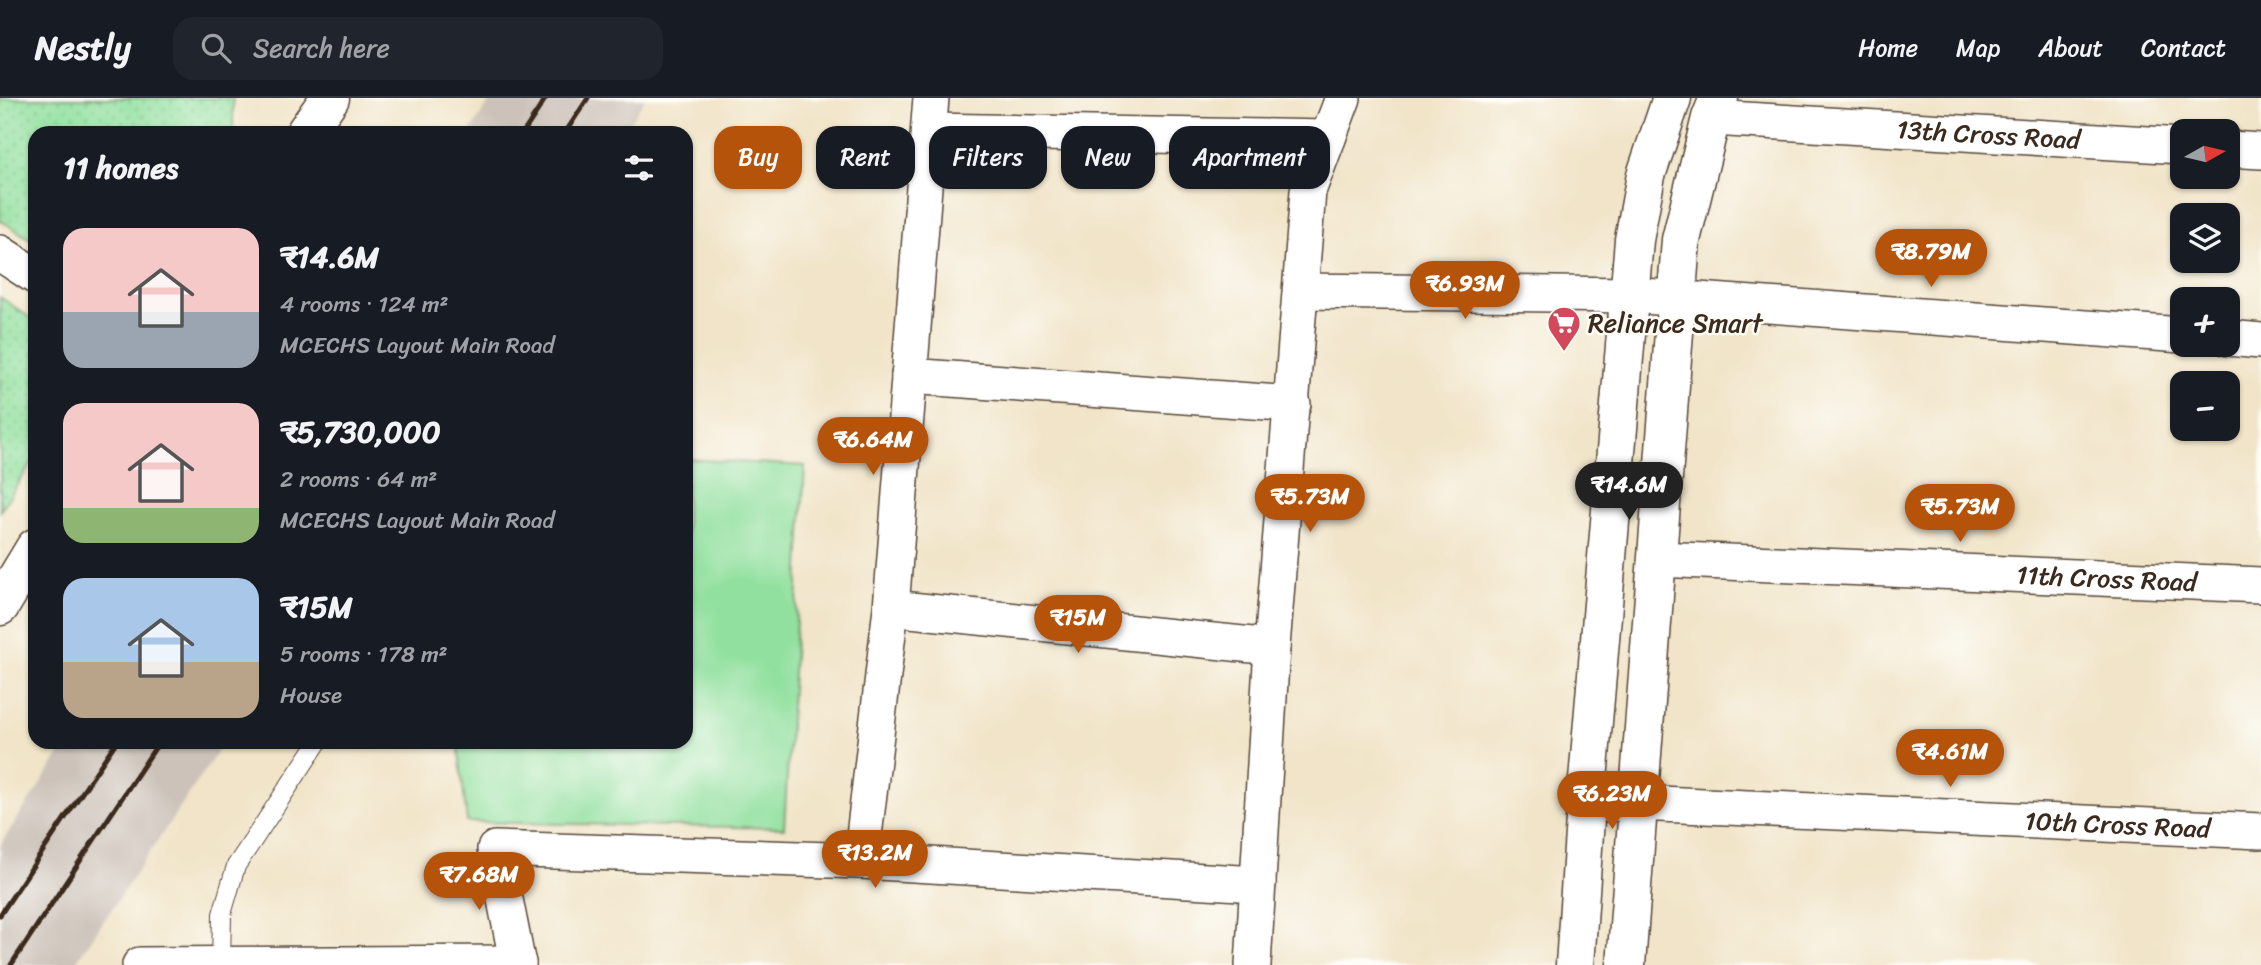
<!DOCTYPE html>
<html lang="en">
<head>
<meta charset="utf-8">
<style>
  body { margin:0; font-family:Sriracha,sans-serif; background:#20242c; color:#f1f3f6; height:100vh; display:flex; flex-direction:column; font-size:26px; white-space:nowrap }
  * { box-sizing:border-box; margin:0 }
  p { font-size:23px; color:#9ea1a6 }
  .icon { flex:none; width:38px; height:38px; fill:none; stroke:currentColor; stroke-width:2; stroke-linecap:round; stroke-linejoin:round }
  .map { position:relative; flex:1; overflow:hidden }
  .details { position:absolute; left:28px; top:28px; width:665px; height:623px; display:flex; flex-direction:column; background:#171b24; border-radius:21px; box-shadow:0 2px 5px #0004 }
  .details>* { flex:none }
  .guide { position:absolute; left:714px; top:28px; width:665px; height:63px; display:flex; gap:14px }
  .needle { width:46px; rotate:82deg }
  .fabs { position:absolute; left:2170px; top:21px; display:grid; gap:14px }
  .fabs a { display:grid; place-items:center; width:70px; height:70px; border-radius:14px; background:#171b24; box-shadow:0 2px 5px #0004; font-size:35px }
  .price { position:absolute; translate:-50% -60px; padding:0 16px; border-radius:24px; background:#b45309; color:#fff; font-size:23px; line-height:46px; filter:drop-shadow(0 2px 4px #0008) }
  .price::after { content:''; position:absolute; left:50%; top:42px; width:21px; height:16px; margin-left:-10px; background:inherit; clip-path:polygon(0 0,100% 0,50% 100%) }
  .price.selected { background:#222; color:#fff }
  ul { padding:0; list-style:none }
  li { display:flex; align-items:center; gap:21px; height:175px; padding:0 35px }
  li span { display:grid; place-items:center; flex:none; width:196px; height:140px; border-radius:21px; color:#555 }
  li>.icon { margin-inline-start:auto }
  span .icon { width:84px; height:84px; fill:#fffc; stroke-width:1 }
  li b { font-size:30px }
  h2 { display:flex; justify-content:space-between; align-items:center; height:84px; padding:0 35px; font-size:30px }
  .chip { padding:0 24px; border-radius:21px; background:#171b24; box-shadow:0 2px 5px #0004; font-size:24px; line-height:63px }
  .chip.selected { background:#b45309; color:#fff }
  header { display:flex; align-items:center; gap:42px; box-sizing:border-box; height:98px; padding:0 35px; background:#171b24; border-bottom:2px solid #363941 }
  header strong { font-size:33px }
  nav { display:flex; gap:38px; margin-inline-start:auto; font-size:24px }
  .search { width:490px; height:63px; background:#20242c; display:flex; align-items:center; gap:18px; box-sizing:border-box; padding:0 24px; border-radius:21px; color:#9ea1a6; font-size:26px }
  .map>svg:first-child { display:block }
  .railway { fill:#ccc2b9 }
  .grass { fill:url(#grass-dots); stroke:#66855e; stroke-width:2 }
  .park { fill:#91e09f; stroke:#66855e; stroke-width:2 }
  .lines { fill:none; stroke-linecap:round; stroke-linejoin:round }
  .service-casing { stroke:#564638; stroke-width:20 }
  .minor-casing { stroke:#564638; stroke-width:38 }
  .tertiary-casing { stroke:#564638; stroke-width:41 }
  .secondary-casing { stroke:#564638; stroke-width:41 }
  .service { stroke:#fff; stroke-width:18 }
  .minor { stroke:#fff; stroke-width:35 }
  .tertiary { stroke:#fff; stroke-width:38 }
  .secondary { stroke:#fff; stroke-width:38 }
  .rail { stroke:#3b2a1e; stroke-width:5 }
  .labels { text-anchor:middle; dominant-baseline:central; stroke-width:5; stroke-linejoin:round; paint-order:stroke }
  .street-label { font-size:26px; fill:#3b2a1e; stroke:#fdfcf7 }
  .poi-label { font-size:26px; fill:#3b2a1e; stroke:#fdfcf7; text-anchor:start }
</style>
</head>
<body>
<header>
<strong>Nestly</strong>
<div class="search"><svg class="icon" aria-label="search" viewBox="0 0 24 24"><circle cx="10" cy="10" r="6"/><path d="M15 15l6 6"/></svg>Search here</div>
<nav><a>Home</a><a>Map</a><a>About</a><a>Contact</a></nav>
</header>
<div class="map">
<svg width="2261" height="867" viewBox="0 0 2261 867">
  <defs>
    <pattern id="grass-dots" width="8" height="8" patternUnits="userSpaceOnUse" patternTransform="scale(1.75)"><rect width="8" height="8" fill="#91e09f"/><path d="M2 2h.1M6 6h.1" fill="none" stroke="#7ec088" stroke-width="1.8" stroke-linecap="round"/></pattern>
  </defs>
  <rect width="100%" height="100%" fill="#fdfcf7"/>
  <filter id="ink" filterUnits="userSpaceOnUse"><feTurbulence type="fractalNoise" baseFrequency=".0143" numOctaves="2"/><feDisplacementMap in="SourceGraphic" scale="14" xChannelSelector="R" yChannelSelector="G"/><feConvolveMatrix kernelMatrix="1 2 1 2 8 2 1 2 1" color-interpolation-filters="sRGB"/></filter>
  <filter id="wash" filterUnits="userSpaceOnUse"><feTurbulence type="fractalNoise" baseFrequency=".00686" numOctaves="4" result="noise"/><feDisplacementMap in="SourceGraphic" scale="28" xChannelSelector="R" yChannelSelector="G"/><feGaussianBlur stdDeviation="1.57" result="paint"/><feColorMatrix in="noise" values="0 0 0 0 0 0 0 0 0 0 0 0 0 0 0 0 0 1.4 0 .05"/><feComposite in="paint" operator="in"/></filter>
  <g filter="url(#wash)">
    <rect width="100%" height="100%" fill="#f1e4c8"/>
    <path class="railway" d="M492,0h153l-22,35h-154z
      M68,644h156l-150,223h-74v-120z"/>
    <path class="grass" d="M0,0h233v35h-198v109l-35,-22z
      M0,199l35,24v137l-35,53z"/>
    <path class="park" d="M686,361l119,7 -21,362 -317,-6 -9,-80h228z"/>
  </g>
  <g filter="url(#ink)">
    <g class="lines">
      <defs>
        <path id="service" d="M221,866l1,-50 14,-48 82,-124"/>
        <g id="minor">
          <path id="s1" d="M1711,20l471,28"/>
          <path d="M929,33l399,7"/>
          <path d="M2228,51l33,2"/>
          <path d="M0,155l35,23"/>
          <path d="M1301,193l329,4 552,40"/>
          <path d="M2228,240l33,3"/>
          <path d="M909,278l384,28"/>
          <path id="s2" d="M1657,461l604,26"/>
          <path d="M891,510l381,39"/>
          <path id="s3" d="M1586,706l51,-1 624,28"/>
          <path d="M861,763l30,-253 40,-510"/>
          <path d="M140,867l378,-2"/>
          <path d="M518,867l-23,-116 366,12 397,23"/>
          <path d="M1253,867l19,-318 36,-456 35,-93"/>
        </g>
        <path id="tertiary" d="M305,35l25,-35
          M0,508l35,-58"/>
        <path id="secondary" d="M1575,867l11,-161 48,-564 12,-65 26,-77
          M1626,867l55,-725 30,-122 8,-20"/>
      </defs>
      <use href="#service" class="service-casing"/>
      <use href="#minor" class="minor-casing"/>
      <use href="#tertiary" class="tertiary-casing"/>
      <use href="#secondary" class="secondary-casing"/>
      <use href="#service" class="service"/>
      <use href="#minor" class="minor"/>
      <use href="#tertiary" class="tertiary"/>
      <use href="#secondary" class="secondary"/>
      <path class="rail" d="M523,35l23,-35
        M565,35l23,-35
        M0,817l116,-173
        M11,867l148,-223"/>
    </g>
  </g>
  <defs>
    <symbol id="supermarket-pin" viewBox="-11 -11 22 30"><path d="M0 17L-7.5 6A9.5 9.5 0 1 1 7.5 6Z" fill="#d1495b" stroke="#fdfcf7"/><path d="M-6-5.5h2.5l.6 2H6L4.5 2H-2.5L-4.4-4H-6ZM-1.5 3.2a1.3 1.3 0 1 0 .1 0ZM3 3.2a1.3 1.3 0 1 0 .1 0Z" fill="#fff"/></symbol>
  </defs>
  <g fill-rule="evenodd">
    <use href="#supermarket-pin" x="1545" y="206" width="38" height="52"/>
  </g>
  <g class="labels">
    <g class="street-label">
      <text stroke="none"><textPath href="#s1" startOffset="278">13th Cross Road</textPath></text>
      <text stroke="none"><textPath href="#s2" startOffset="450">11th Cross Road</textPath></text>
      <text stroke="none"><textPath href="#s3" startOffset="532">10th Cross Road</textPath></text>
    </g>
    <g class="poi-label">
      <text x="1588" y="225">Reliance Smart</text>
    </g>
  </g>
</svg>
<div class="fabs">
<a><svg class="needle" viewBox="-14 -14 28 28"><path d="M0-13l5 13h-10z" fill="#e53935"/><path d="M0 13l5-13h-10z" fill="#9ea1a6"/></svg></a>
<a><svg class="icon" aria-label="layers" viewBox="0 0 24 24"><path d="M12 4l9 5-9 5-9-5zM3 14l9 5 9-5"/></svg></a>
<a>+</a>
<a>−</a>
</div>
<b class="price" style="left:1931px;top:191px">₹8.79M</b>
<b class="price" style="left:1465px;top:223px">₹6.93M</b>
<b class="price" style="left:873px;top:379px">₹6.64M</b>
<b class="price selected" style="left:1629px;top:424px">₹14.6M</b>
<b class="price" style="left:1310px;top:436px">₹5.73M</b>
<b class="price" style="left:1960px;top:446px">₹5.73M</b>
<b class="price" style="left:1078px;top:557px">₹15M</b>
<b class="price" style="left:1950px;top:691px">₹4.61M</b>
<b class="price" style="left:1612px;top:733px">₹6.23M</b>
<b class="price" style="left:875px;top:792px">₹13.2M</b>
<b class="price" style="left:479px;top:814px">₹7.68M</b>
<div class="guide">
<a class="chip selected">Buy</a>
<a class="chip">Rent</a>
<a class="chip">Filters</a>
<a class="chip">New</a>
<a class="chip">Apartment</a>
</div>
<section class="details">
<h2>11 homes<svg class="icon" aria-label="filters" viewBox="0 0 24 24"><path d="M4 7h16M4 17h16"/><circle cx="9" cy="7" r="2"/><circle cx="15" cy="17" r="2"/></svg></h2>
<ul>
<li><span style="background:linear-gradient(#f6c9c9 60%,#9aa5b1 0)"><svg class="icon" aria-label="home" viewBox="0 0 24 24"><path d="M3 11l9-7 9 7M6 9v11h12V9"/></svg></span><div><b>₹14.6M</b><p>4 rooms · 124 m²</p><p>MCECHS Layout Main Road</p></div></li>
<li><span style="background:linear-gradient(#f6c9c9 75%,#8fb573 0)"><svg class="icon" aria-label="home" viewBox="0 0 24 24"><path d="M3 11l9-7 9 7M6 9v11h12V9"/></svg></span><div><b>₹5,730,000</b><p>2 rooms · 64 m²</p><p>MCECHS Layout Main Road</p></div></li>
<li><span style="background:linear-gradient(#a9c7e8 60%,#b9a48a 0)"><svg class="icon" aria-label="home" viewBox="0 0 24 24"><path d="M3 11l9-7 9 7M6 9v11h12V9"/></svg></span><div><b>₹15M</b><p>5 rooms · 178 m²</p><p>House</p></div></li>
</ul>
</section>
</div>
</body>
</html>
